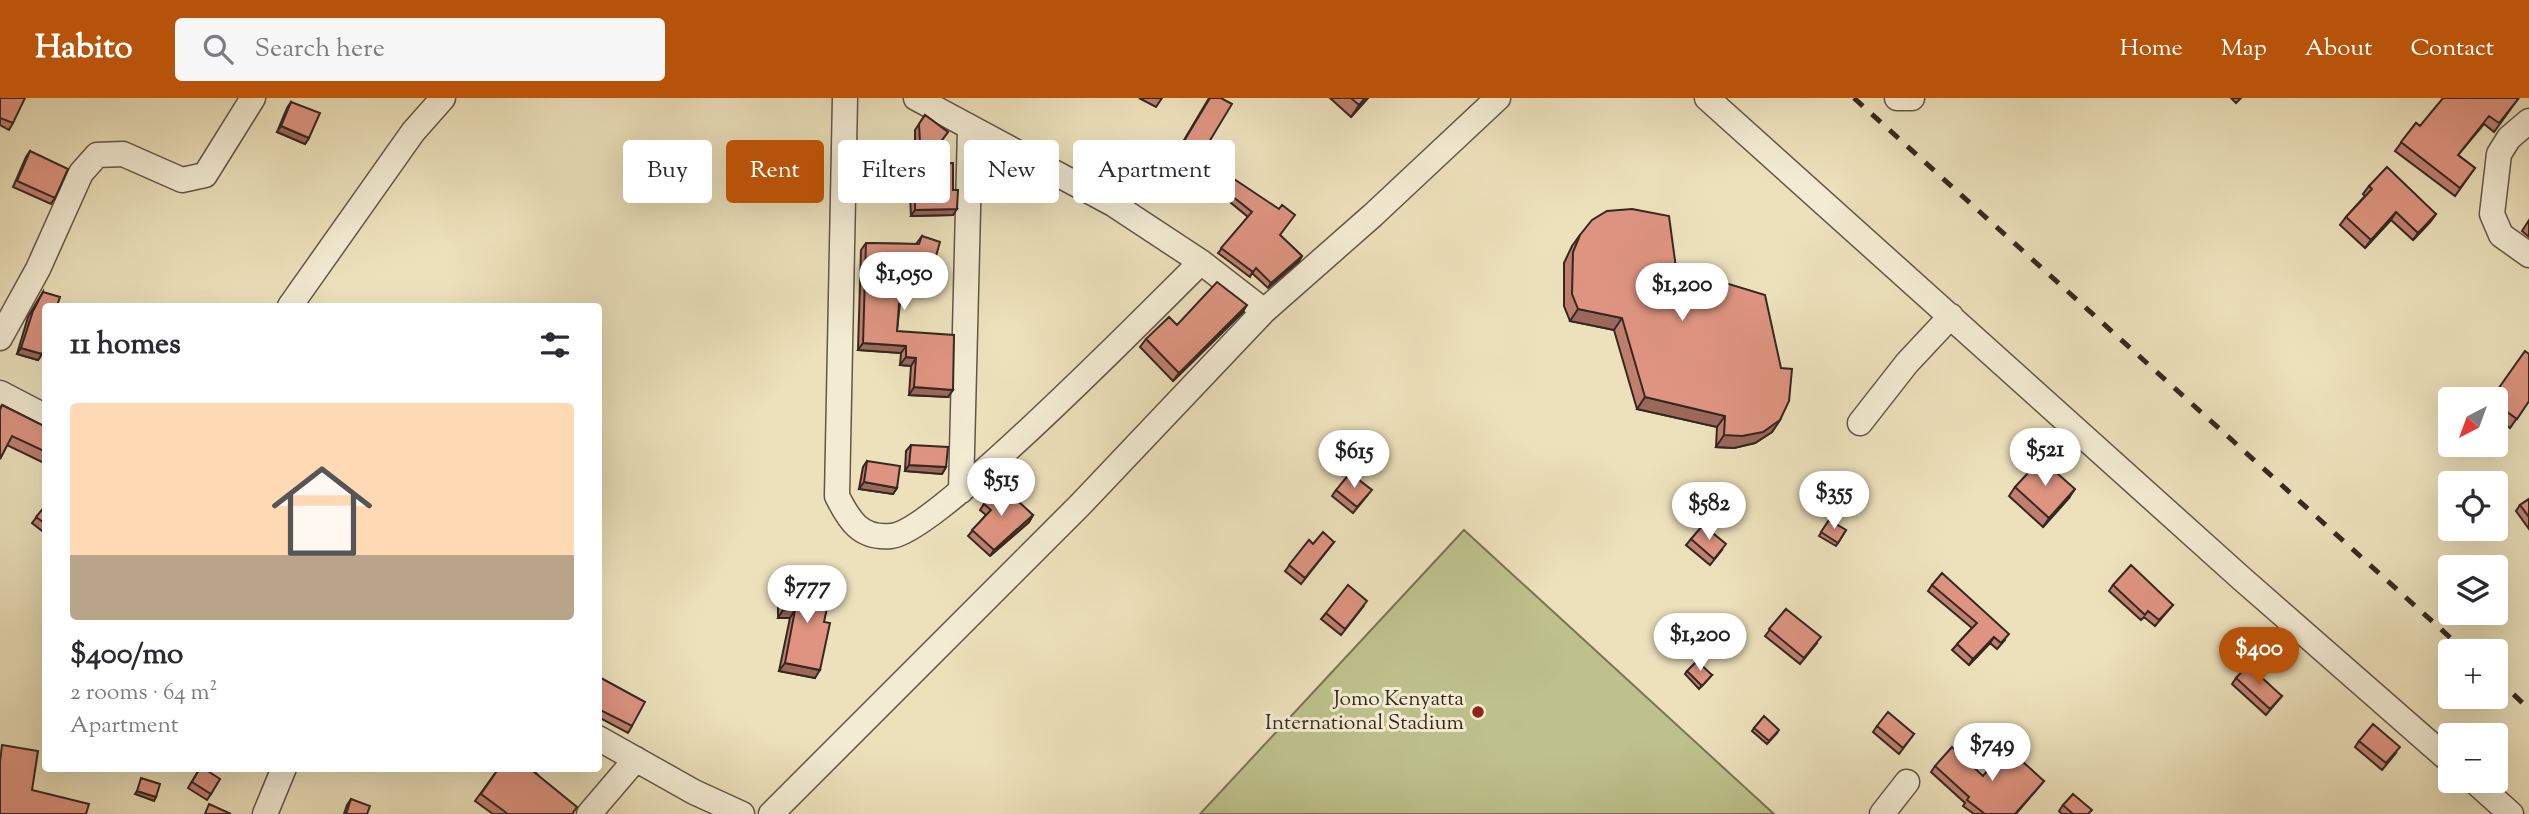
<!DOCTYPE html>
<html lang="en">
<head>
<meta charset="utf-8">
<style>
  body { margin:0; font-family:"Sorts Mill Goudy",serif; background:#f7f7f7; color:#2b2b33; height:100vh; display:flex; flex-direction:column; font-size:26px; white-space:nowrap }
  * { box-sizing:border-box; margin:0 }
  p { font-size:23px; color:#7c7c81 }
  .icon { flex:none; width:38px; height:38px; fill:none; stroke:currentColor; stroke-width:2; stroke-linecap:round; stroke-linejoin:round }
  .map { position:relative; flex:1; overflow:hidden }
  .details { position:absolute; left:42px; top:205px; width:560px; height:469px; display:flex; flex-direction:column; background:#fff; border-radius:7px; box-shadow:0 7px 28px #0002 }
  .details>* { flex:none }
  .banner { position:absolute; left:623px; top:42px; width:665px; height:63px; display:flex; gap:14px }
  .needle { width:46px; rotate:221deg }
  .tools { position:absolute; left:2438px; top:289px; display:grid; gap:14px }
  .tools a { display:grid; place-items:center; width:70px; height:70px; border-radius:7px; background:#fff; box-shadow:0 7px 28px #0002; font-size:35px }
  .price { position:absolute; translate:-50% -60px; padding:0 16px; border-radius:24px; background:#fff; color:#222; font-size:23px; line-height:46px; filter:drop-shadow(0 2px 4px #0008) }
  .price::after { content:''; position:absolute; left:50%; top:42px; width:21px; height:16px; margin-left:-10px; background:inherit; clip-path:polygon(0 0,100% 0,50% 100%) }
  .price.on { background:#b45309; color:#fff }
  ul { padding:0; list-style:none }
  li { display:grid; align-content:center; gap:14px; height:371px; padding:0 28px }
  li span { display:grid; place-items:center; height:217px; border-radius:7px; color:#555 }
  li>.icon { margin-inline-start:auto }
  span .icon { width:126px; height:126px; fill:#fffc; stroke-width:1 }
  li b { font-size:30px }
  h2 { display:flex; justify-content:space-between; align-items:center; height:84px; padding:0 28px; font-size:30px }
  .pill { padding:0 24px; border-radius:7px; background:#fff; box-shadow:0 7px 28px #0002; font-size:24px; line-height:63px }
  .pill.on { background:#b45309; color:#fff }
  header { display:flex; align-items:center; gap:42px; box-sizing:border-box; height:98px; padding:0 35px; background:#b45309; color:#fff }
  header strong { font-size:33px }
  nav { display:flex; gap:38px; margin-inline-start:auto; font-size:24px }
  .search { width:490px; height:63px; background:#f7f7f7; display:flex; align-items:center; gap:18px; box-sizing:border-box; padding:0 24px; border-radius:7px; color:#7c7c81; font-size:26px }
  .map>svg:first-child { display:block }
  .green { fill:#bec18c; stroke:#7a7456; stroke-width:2 }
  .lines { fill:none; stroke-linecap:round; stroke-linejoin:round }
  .minor-casing { stroke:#635648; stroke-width:27 }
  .minor { stroke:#f3ecd3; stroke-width:24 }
  .rail { stroke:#352821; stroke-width:5; stroke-dasharray:12 12; stroke-linecap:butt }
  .wall { fill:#bf7f6e; stroke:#352821; stroke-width:2 }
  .shaded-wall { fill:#9b685a; stroke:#352821; stroke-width:2 }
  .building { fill:#de9480; stroke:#352821; stroke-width:2 }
  .poi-dot { fill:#8f2418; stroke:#f3ecd3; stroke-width:2.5 }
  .labels { text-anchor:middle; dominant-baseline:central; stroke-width:6; stroke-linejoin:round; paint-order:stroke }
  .poi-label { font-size:21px; fill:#352821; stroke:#f3ecd3; text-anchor:end }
</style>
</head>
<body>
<header>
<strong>Habito</strong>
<div class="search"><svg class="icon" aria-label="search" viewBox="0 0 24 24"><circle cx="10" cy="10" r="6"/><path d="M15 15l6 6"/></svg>Search here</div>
<nav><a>Home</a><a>Map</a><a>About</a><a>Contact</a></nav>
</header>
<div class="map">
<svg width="2529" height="716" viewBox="0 0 2529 716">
  <rect width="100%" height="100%" fill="#ece1bb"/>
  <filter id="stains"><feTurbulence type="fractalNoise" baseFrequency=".00286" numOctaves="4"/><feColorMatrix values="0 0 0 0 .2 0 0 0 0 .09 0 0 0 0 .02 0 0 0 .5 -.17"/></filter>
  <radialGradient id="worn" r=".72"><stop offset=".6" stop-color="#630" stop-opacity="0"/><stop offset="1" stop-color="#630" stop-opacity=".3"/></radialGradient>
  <path class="green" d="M1464,432l310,284h-574z"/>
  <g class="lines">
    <defs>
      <path id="minor" d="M845,0l-8,398c12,24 23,43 54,40 44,-3 266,-231 310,-274
        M916,0l197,106 88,58 63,49
        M1707,0l534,480 209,183
        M1897,0h15
        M2529,23l-20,17 -10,16 -7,60 9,21 28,20
        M290,208l123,-174 30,-34
        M0,240l38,-69 43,-96 16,-18 26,-1 59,26 23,-5 48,-77
        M0,295l46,24
        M1860,325l47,-60 44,-47
        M961,393l9,-362
        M598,640l96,54 48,22
        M2473,682l38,34
        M265,716l19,-46
        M589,716l47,-55
        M771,716l309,-309 184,-194 109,-96 125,-117
        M1882,716l25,-32"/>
    </defs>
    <use href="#minor" class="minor-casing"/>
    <use href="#minor" class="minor"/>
    <path class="rail" d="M1854,0l611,553
      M2496,580l33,31"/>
  </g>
  <path class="wall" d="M0,0l13,25 -4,7 -9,-5z
    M1139,0h23l-6,9z
    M1209,0l-6,54 -4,6 -19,-11z
    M1330,0h38l-17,19z
    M2231,0h10l-5,5z
    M2518,1l-24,33 -10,-8 -26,31 17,13 -20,28 -60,-45 21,-28 4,3z
    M291,4l18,36 -4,6 -28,-12 10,-24z
    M925,17l23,17 -19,26 -14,-10v-18z
    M874,46l13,31 -20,-3 2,-22z
    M30,53l25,47 -4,6 -38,-17 13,-30z
    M920,66l33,26v25l-42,1 -1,-20 5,-6h2l-1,-20z
    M1231,79l49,58 22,21 -3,5 -31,27 -16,-15 -2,4 -32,-24 30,-36 -29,-24z
    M2369,88l67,28 -6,8 -17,18 -22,-20 -26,28 -25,-23 6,-8 19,-21 -2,-2z
    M2529,122v17l-7,-6z
    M1580,137l96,33 104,152 -8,12 -17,11 -21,5 -18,-1 1,-20 -80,-18 -23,-79 -44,-9 -6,-15v-43l8,-17z
    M922,138l12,27 -5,7 -24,-7 -6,49 -2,19 51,66 -39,-2 2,-29 -11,-1 1,-12 -43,-3 3,-100 5,-7 50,1z
    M43,194l-1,62 -4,6 -21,-6 11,-37z
    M1242,215l-69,68 -33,-34 6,-8 31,-14z
    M2496,301l33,2 -19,27 -14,-11z
    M2,307l44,22v37l-39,-19 -7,14v-51z
    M911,347l35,22 -4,7 -37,-3 1,-20z
    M867,363l30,27 -4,6 -34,-5 4,-22z
    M2015,389l54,11 -26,29 -34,-31z
    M1336,392l31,6 -14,17 -21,-17z
    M2529,401v30l-13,-18 4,-6z
    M984,406l49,11 -4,7 -39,34 -22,-20 18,-21 -6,-5z
    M46,407v29l-14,-11z
    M1829,422l17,10 -10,16 -17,-10z
    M1691,441l31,11 -12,15 -24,-20z
    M1309,442l4,4 21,-2 -33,42 -16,-13z
    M783,486l41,38 -9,56 -36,-7 11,-53h-12v-26z
    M1932,487l73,55 -8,9 -7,-6 -21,22 -17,-15 20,-22 -44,-37z
    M2113,487l60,20 -18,21 -11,-9 -3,3 -32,-29z
    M1363,509l-22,28 -20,-16 5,-6z
    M1786,511l31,34 -17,21 -35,-28z
    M1687,573l25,4 -13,14 -14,-15z
    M601,580l31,48 -4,7 -30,-16v-35z
    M2236,580l46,18 -16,19 -34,-31z
    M1877,628l37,8 -15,20 -26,-22z
    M1754,630l23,5 -10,11 -15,-13z
    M2359,643l37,12 -14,17 -27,-23z
    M1935,668l48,10 33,-9 28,14 -28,33h-42l-11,-8 2,-3 -34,-31z
    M200,670l11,26 -4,6 -19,-12z
    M499,670l36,4 38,42h-80l-18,-13z
    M351,701l16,15h-23l3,-9z
    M2063,707l26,9h-27l-3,-3z"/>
  <path class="shaded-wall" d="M1365,0h3l-17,19 8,-12z
    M281,28l28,12 -4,6 -28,-12z
    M871,68l20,3 -4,6 -20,-3z
    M957,111l-4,6 -42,1 4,-6z
    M2396,114l-5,8 -26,28 6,-8z
    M2436,116l-6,8 -17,18 5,-7z
    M905,157l29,8 -5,7 -29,-8z
    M1302,158l-3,5 -31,27 3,-5z
    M1247,207l-5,8 -69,68 6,-8z
    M1578,211l44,9 -8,12 -44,-9z
    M863,245l43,3 -5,7 -43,-3z
    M21,250l21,6 -4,6 -21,-6z
    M906,259l10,1 -5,8 -11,-1z
    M914,289l39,3 -5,7 -39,-2z
    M1645,299l80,19 -8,11 -80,-18z
    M1780,322l-8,12 -17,11 -21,5 -18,-1 8,-12z
    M909,367l37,2 -4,7 -37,-3z
    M864,384l33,6 -4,6 -34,-5z
    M2075,391l-6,9 -26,29 6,-9z
    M1033,417l-4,7 -39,34 4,-6z
    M783,512h12l-5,8h-12z
    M1994,539l-4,6 -21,22 4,-6z
    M785,565l35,7 -5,8 -36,-7z
    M137,693l19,6 -2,4 -19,-7z"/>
  <path class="building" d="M0,0h25l-12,25 -13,-5z
    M1210,0h11l11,6 -29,48 -19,-11z
    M1351,0h14l-6,7z
    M2443,0h73l2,1 -19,24 -10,-7 -31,39 17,13 -15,20 -59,-46 15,-19 4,3z
    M291,4l29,11 -11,25 -28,-12z
    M925,17l23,17 -15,20 -13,-10 -1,-18z
    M874,46l20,2 -3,23 -20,-3z
    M30,53l38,18 -13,29 -38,-17z
    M953,65v27h5l-1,19 -42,1v-20h6l-1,-26z
    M2387,69l49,47 -18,19 -22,-21 -25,28 -25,-23 26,-28 -3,-3z
    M1231,79l48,32 3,-4 13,10 -15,20 22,21 -31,27 -15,-15 -3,4 -32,-24 31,-36 -30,-24z
    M1632,111l37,7 7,52 89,27 16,73 11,1 -3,32 -9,19 -17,12 -21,4 -18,-1 1,-19 -80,-19 -23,-79 -44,-9 -6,-15 1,-42 7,-17 12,-15 15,-9z
    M922,138l18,6 -6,21 -29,-8 -1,49h-5l-2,27 57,4 -1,55 -39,-3 2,-29 -10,-1v-11l-43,-3 3,-100 53,1z
    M1217,184l30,23 -68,68 -33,-34 23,-22 8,8z
    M43,194l17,5 -3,9h-11v38l-4,10 -21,-6 12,-37z
    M2525,253l4,3v47l-12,18 -21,-15v-5h-5z
    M2,307l44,22v25l-34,-16 -12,23v-49z
    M911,347l37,2 -2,20 -37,-2z
    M2041,361l34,30 -26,29 -34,-31z
    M867,363l33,5 -3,22 -33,-6z
    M1350,375l22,17 -15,17 -21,-17z
    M1001,387l32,30 -39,35 -22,-20 19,-20 -7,-6z
    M2529,401v18l-9,-12z
    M46,407v19l-10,-7z
    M1829,422l17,10 -8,13 -17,-11z
    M1703,427l23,19 -12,15 -23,-20z
    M1323,434l11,10 -29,36 -16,-13 20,-25 4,4z
    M2131,467l42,40 -14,15 -11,-9 -3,4 -32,-30z
    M1942,475l67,61 -8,9 -7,-6 -21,22 -16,-15 20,-21 -45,-38z
    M783,486l48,5 -7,33 6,1 -10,47 -35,-7 10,-53h-12z
    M1348,487l19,16 -22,28 -19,-16z
    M1786,511l35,28 -17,21 -35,-29z
    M1697,563l15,14 -10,11 -15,-15z
    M2248,567l34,31 -12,13 -34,-31z
    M601,580l44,24 -13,24 -34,-17v-26z
    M1888,614l26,22 -11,14 -26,-22z
    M1764,618l15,14 -10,11 -15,-13z
    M2373,626l27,23 -14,16 -27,-22z
    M2,647l36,6 -6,39 57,14 -3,10h-86v-52z
    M1952,649l31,29 17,-22 16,13 6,-6 22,20 -29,33h-30l-18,-14 2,-3 -34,-31z
    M200,670h3l17,11 -9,15 -19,-12z
    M499,670h38l-3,4 43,35 -5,7h-64l-27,-20z
    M141,680l19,6 -4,13 -19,-6z
    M2073,696l19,16 -4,4h-15l-10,-9z
    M351,701l19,7 -3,8h-21z
    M209,706l22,10h-26z"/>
  <circle class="poi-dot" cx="1478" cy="614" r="7"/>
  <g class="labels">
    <g class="poi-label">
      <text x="1464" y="602">Jomo Kenyatta<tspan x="1464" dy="24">International Stadium</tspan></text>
    </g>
  </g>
  <rect width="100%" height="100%" filter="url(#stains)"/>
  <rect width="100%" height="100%" fill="url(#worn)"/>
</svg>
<div class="tools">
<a><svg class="needle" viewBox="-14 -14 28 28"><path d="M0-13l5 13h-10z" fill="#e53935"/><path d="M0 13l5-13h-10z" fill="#7c7c81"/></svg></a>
<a><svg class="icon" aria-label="locate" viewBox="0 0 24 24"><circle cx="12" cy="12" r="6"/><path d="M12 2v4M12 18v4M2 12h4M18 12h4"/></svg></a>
<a><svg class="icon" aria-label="layers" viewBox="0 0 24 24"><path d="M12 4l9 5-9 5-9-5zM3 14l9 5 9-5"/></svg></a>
<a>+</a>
<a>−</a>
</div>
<b class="price" style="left:904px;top:214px">$1,050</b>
<b class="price" style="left:1682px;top:225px">$1,200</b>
<b class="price" style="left:2045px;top:390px">$521</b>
<b class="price" style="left:1354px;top:392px">$615</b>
<b class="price" style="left:1001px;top:420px">$515</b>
<b class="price" style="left:1834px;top:433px">$355</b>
<b class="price" style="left:1709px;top:444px">$582</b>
<b class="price" style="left:807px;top:527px">$777</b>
<b class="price" style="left:1700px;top:575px">$1,200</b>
<b class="price on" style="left:2259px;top:589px">$400</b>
<b class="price" style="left:1992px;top:685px">$749</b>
<div class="banner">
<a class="pill">Buy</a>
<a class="pill on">Rent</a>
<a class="pill">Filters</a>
<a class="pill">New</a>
<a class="pill">Apartment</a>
</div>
<section class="details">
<h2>11 homes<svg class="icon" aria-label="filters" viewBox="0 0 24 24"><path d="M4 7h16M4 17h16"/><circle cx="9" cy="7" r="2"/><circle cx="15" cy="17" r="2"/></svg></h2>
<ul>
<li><span style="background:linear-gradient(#ffd9b3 70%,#b9a48a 0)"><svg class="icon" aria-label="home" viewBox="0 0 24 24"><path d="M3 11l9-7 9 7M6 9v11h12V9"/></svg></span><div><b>$400/mo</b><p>2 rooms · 64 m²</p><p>Apartment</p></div></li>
</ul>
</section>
</div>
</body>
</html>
